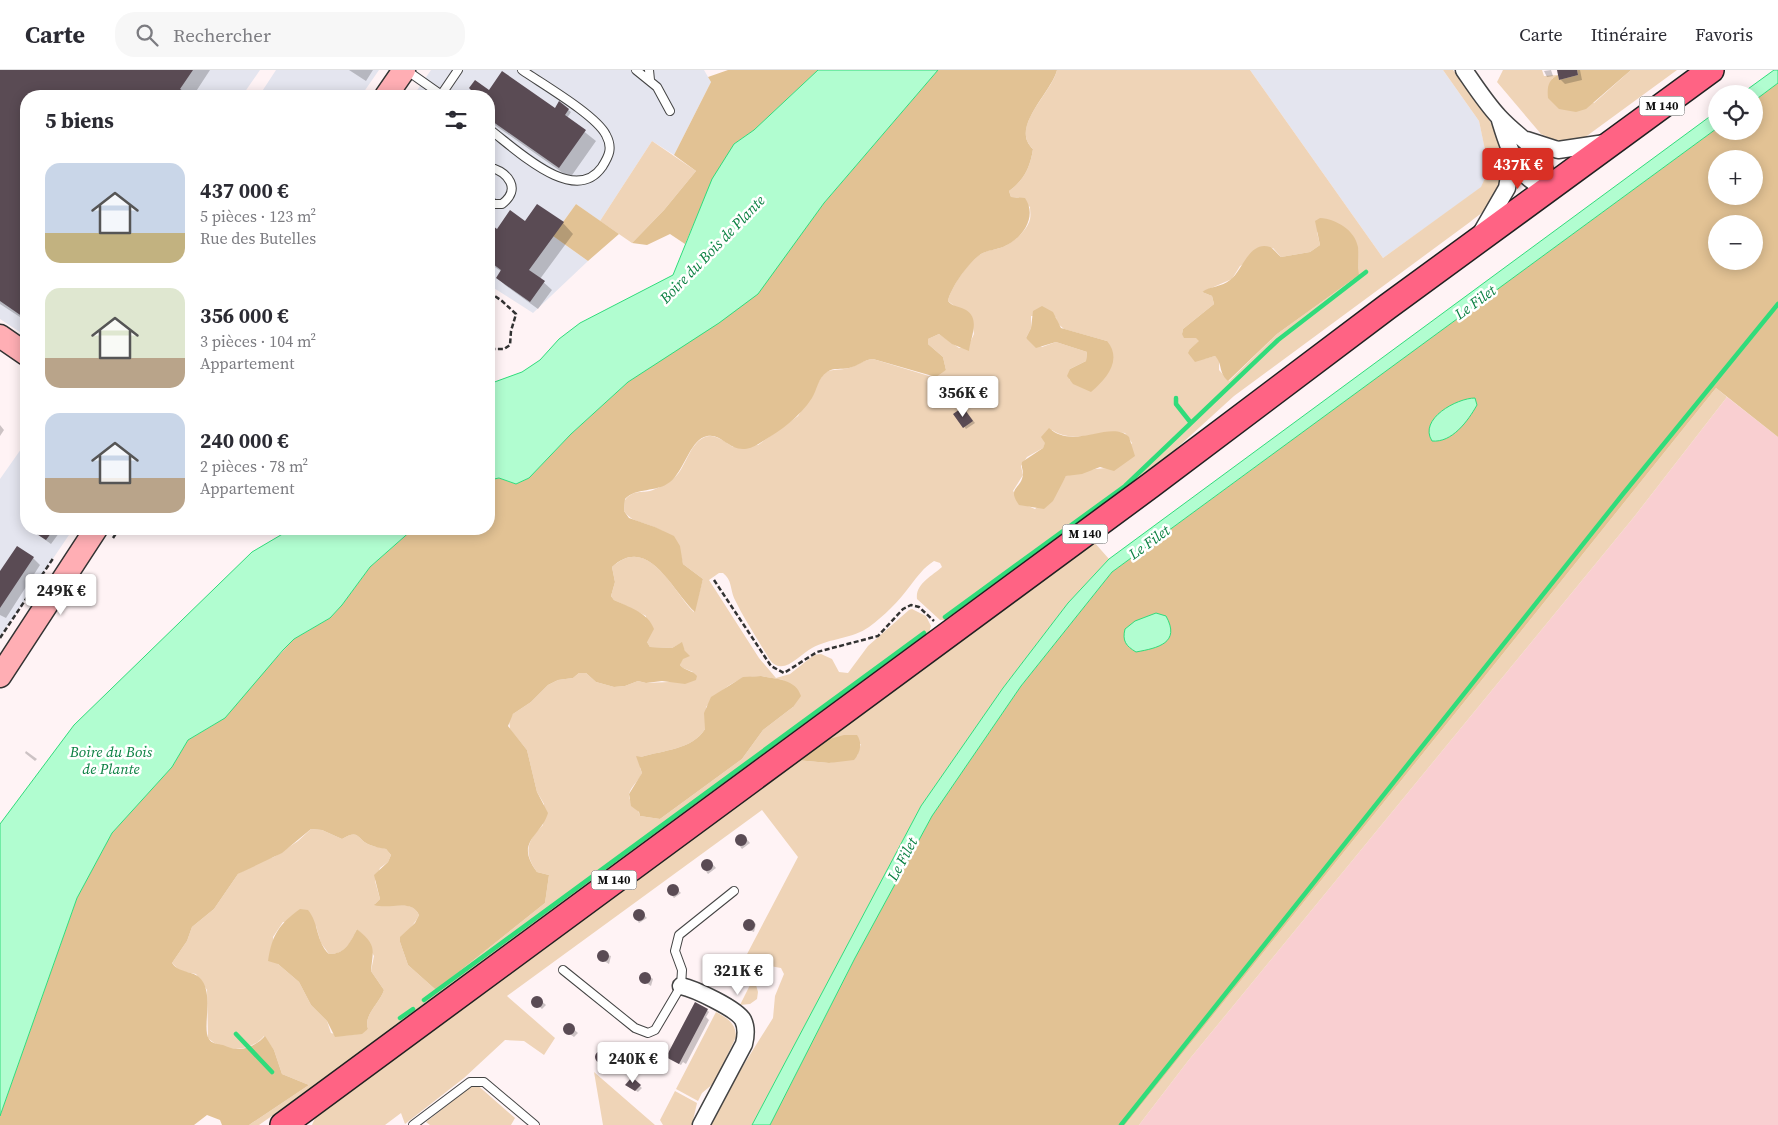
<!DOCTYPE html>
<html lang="fr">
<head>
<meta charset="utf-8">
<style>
  body { margin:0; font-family:"Source Serif 4",serif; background:#f7f7f7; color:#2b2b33; height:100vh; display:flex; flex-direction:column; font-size:19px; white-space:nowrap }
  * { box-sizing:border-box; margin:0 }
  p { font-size:16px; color:#7c7c81 }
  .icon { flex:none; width:28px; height:28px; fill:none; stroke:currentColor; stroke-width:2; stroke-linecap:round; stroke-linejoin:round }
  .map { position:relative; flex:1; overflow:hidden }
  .sheet { position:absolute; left:20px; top:20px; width:475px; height:445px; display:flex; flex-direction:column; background:#fff; border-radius:20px; box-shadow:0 2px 12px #0003 }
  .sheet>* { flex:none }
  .buttons { position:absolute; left:1708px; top:15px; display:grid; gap:10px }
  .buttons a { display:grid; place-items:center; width:55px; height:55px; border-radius:50%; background:#fff; box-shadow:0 2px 12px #0003; font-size:25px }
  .price { position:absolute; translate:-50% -42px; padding:0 11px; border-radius:5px; background:#fff; color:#222; font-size:16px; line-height:32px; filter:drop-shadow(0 1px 2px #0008) }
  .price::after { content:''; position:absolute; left:50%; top:30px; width:15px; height:11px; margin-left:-8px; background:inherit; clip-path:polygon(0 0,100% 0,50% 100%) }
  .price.on { background:#d93025; color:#fff }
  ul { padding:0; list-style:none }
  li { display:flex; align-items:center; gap:15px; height:125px; padding:0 25px }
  li span { display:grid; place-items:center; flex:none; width:140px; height:100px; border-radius:15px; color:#555 }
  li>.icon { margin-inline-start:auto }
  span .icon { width:60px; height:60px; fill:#fffc; stroke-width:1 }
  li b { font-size:21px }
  h2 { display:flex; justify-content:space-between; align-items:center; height:60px; padding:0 25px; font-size:21px }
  header { display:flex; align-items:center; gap:30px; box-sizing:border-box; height:70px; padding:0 25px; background:#fff; border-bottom:1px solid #e1e1e2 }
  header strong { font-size:24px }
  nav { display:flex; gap:28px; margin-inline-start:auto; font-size:18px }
  .search { width:350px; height:45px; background:#f7f7f7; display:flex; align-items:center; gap:12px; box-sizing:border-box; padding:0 18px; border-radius:20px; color:#7c7c81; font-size:19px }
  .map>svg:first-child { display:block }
  .industrial { fill:#e4e5ef }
  .farmland { fill:#f9cfd1 }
  .green { fill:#efd4b7; fill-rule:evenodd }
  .forest { fill:#e2c294; fill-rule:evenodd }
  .water { fill:#b1fdd0; stroke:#30dc7b }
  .shadow { fill:#0003 }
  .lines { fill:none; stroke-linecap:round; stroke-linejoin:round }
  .stream { stroke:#30dc7b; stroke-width:4.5 }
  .building { fill:#5a4b54 }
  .lane-casing { stroke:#434343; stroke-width:10 }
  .street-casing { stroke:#434343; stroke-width:19 }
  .secondary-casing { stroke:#323232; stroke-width:25 }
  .primary-casing { stroke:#212121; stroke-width:28 }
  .path { stroke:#323232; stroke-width:2.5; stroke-dasharray:5 2.5; stroke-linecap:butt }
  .lane { stroke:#fff; stroke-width:8 }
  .street { stroke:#fff; stroke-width:16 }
  .secondary { stroke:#ffaeb4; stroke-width:22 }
  .primary { stroke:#ff6384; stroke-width:25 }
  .labels { text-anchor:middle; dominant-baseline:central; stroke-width:5; stroke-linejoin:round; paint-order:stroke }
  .shield { fill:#fff; stroke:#585858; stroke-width:1 }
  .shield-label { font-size:12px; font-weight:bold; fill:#101010 }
  .water-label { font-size:15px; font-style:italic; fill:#0c8143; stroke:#fff }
</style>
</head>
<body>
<header>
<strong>Carte</strong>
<div class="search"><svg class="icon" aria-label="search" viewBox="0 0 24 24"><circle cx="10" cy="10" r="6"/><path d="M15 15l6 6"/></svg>Rechercher</div>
<nav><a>Carte</a><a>Itinéraire</a><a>Favoris</a></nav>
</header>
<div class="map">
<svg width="1778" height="1055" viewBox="0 0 1778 1055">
  <rect width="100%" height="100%" fill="#fff3f5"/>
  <path class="industrial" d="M0,0h260l-18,26h-216v240l-26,-17z
    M276,0h103l-18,26h-102z
    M431,0h273l7,12 -37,73 -22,-14 -52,80 -24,-17 -23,32 35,25 -55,52 -44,-28v-189h-76z
    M1250,0h193l36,51 9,42 -2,17 -4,7 -99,71z
    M26,372v87h47l-73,108v-158z"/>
  <path class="farmland" d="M1727,327l51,40v688h-639l49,-64 446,-544z"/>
  <path class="green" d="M1057,0h193l133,188 98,-71 8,-18 -10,-48 -36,-51h10c27,35 74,87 40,132 -6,8 -16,14 -23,20l-236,174 -77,70 -210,154h-7l-23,-21c-2,-15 15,-23 25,-32l-2,-4 -6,-2c-11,7 -16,15 -24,25 -11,15 -26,30 -41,41 -17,12 -39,11 -57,21 -13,7 -29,29 -42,12 -12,-20 -26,-41 -36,-62 -4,-10 -2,-18 -11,-25h-4l-10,7 50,78 17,20 14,-4 24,-19 7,-1 11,5 7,13 9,1 20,-27 41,-36 3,-1 14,7 5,10 -2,7 -10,11 -596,436 -64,45h-10l60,-40 -27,-11 -8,-24 -10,-14c-14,17 -41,17 -56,2l-1,-48 -11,-16 -16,-3 -8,-8 15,-22 5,-14 22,-18 24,-35 23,-13 13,-4 24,-16 13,-12 11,1 20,9c18,-11 15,1 28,6 5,2 11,2 16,4l5,6 -3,7 -8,6 -5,13 5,18 -5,5c16,6 36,-6 44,11 -5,11 -14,17 -19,27l8,23 28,25 109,-87 4,-28 -12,-3c-14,-19 -10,-32 6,-47l1,-21 -7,-12 -10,-42 -17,-21 -1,-9 4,-6 18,-12 17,-17 10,-5 15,-2 6,-5h7l10,9 18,5 11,-1 13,-5 8,2 23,-1 24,-10 -10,-4 -3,-3 5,-14 -4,-8 -9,5 -22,-1 -3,-5 -1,-26 -32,-16 -3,-4 4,-14 -3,-15c37,-34 61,25 82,45l9,-33 -20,-15c-5,-26 -15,-33 -40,-41 -9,-3 -13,-4 -19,-12l1,-11c8,-10 15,-7 25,-9 7,-2 22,-10 27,-16 9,-10 14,-33 28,-38 10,-4 20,5 28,10l25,-2 40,-29 26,-43c9,-5 16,-2 25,-5 9,-3 14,-8 24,-9l56,17 17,-6 -3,-13 -15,-13v-5l11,-5 20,14 10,-3 5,-11 -2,-14 -24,-19c3,-14 21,-40 33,-47 7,-4 12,-4 19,-6 11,-3 28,-18 30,-29 1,-4 0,-9 0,-12l-12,-10h-7l-2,-6c15,-11 21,-23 24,-42 -24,-22 19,-56 24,-79zM1317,162l41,16 1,27 -82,59 -48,47 -10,-11v-11l-4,-3 -11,3 -14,-10 10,-8 -3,-3 -15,-4 1,-5 31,-25 -2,-8 -10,-4 30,-13 8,-13 33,-18 8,9 29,-5 10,-7zM1031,246l25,1 1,6 7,6 43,12 -38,39 1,-11 16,-8 1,-9 -31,-10 -14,5 -16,-9 5,-10zM1052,360c23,15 48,-1 73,3l7,10 -21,26c-8,-3 -36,4 -45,7l-6,9 -25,24 -7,-3 -15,-15 10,-16 -2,-9 6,-9 16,-9zM761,606l22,4 10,27 -30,23 -21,29 -82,60 -20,-3c-1,-8 -12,-13 -11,-22 2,-8 10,-13 13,-21l-2,-5 1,-11c22,-7 51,-7 64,-28l1,-22c18,-19 28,-30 55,-31zM283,852l33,4 5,17 8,11c17,0 21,-11 28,-25l5,5 12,22 -3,15 13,19c-4,13 -21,25 -16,39 -11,7 -25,8 -37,4l-4,-12 -16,-16 -12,-23 -21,-18 -5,-27z
    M1503,0h39l2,6 14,-1 -6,4 42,24 37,-33h46l-93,68c-15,5 -29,4 -43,-4l-44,-52z
    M652,71l44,30 -32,39 -32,33 -32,-22z
    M1716,318l11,9 -93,120 -446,544 -49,64h-14z
    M1094,472l15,17 -41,44 -65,85 -82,118 -169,319h-45l19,-36 15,-20 32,-51 2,-22 9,-22 -3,-6 -11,-2 -5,-8 -4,-1 -9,14 6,21 -1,7 -7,5 -10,1 10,-20 -15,-8 63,-120 -36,-47 -255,186 48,42 -11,17 -20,-14 -19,-1 -41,38 -59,46 -4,-11 -16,12h-73l4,-9 480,-356 33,3 28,-7 4,-12 -39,-3z
    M716,942c11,6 20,11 20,25l-22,46 -12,10 -4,8 -22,-12z
    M594,1002l61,53h-52z
    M475,1013l40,35 -4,7h-81l-4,-3z
    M675,1021l22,12 -5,22h-29l-3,-5z"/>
  <path class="forest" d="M728,0h90l-64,60 -20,14 -36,70 -13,30 -15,-10 -23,11 -15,-2 32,-33 32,-39 -22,-16 37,-73 -3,-5z
    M938,0h119c-5,22 -48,58 -24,79 -3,19 -9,31 -24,42l2,6 14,1c13,19 -3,41 -22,49 -8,3 -15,3 -22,7 -12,8 -30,33 -33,47 5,6 11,5 18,9 15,9 4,29 3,41l-17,-7 -13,-10 -11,5v5l15,13 3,13 -10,7 -63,-18c-10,1 -15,7 -24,9 -8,2 -15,-1 -22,4 -9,6 -10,18 -15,26 -13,20 -32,33 -52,45 -29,19 -36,-14 -56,-6 -14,5 -21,35 -34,45 -14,11 -34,5 -45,17l-1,12 5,7 26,9 19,9 6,10 3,18 20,15 -8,33c-22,-19 -46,-79 -83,-45l3,15 -4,14 3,4c14,7 34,12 40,29l-7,13 3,5 22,1 10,-6 3,9 5,5 -7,3 -3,6c5,6 12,5 17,11l-1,4 -11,4 -23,-3 -16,2 -8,-2 -13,5 -11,1 -18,-5 -10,-9h-7l-6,5 -15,2 -10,5 -17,17 -18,12 -5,12 19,24 10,42 11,21c-7,24 -34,28 -11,59l12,3 -4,28 -109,87 -28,-25 -8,-23v-5l15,-14 4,-8c-8,-17 -28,-5 -45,-10l6,-6 -6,-24 14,-13 3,-7 -5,-6c-5,-1 -11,-2 -16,-4 -13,-5 -10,-17 -28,-6l-20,-9 -11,-1 -29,24 -44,21 -24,35 -22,18 -5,14 -15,22c8,12 24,6 31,19 10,17 -1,47 6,57 3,5 9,5 14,6 5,2 9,4 15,4 9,1 21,-6 27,-13l9,14 8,24 27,11 -60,40h-27l-2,-5 -13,-5 -13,10h-194v-9l77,-218 35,-65 60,-66 16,-27 27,-16 79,-85 36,-21 12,-13 28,-38 43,-38h76v-49l10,-2 17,6 13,-6 42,-44 57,-52 129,-88 67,-91z
    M1577,0h54l-45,39 -10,3 -17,-3 -11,-11c-1,-11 0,-18 10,-23l1,5 19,-5z
    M1778,13v354l-62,-49 -591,737h-355l85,-167 77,-142 89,-130 91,-114 604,-443v2h38v-30zM1716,89h38v37h-38zM1716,154h38v37h-38z
    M576,134l43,30 -31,27 -35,-25z
    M1320,148c16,1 35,12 38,29 1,9 0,19 1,28l-82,59 -49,47c-10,-9 -5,-17 -13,-25l-20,6 -7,-9 2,-4 9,-8 -3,-3h-12l-2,-4 1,-5 31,-25 -2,-8 -10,-4c8,-6 20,-5 28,-12 12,-8 19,-40 40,-33 4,2 7,7 11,10l29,-5 10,-7 -5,-24z
    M1042,236l11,6 8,16 46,13c16,19 -1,38 -16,51l-18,-8 -6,-8 3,-7 16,-8 1,-9 -31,-10 -20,6 -10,-10 5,-10 2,-17z
    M1049,358c25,23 62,-9 80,9l6,19 -21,15 -14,-4 -18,7 -16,2 -13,25 -9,8 -25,-4c-13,-18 3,-16 4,-31 0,-5 -2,-7 -1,-12l21,-14 2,-5 -4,-6z
    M761,606c15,3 35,3 40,20l-8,11 -30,23 -21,29 -82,60 -20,-3 -1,-4 -8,-6 -2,-12 13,-21 -6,-17 5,1c22,-7 51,-7 64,-28l-1,-16 7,-16 32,-20z
    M844,665h13c6,9 3,18 -3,25l-25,3 -33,-3 26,-19z
    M300,839l8,1c11,13 8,32 21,44 17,0 21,-12 28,-25 20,17 16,19 14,42l13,19c-4,13 -21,25 -16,39l-6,5 -27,3 -8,-16 -16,-16 -12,-23 -21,-18 -10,-3c4,-26 11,-37 32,-52z"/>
  <path class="water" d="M818,0h120l-114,133 -66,91 -39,29 -91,59 -57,52 -42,44 -13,6 -17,-6 -10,2v-96l33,-12 18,-12 19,-21 21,-16 93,-48 39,-96 22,-35 20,-14z
    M1774,0h4v13l-24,18v-7h-13z
    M1716,42v17l-604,443 -91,114 -89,130 -77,142 -85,167h-18l169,-319 82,-118 65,-85 41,-44z
    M1475,328l2,7c-9,16 -25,38 -45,36 -14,-22 25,-43 43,-43z
    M291,459h122l-43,38 -28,38 -12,13 -36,21 -11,11 -58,68 -37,22 -16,27 -60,66 -35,65 -77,218v-292l74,-99 178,-173z
    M1156,543l10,3c15,27 -8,32 -30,36 -10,-6 -14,-11 -11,-23l10,-8z"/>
  <path class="shadow" d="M0,0h210l-17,26h-167v225l-26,-17z
    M349,0h24l-7,11z
    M1551,0l2,6 -6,1 -3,-6z
    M1558,0h22l2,10 -17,4 -5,-5z
    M474,21l15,1 70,20v-9l12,9 -4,6 29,23 -26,37 -81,-57v-25h-19z
    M489,74l6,7 -6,9z
    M525,152l38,1 10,11 -33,45 12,11 -14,19 -33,-24 -7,-7 4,-6 -13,-9v-39l8,6z
    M965,340l10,13 -9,6 -12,-15z
    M0,355l4,5 -4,6z
    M30,459h32l-11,15z
    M33,488l7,7 -34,53 -6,-3v-43z
    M26,681l11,8 -2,2 -10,-8z
    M744,766l6,7 -8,6 -6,-8z
    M710,791l6,7 -8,6 -6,-8z
    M673,815l8,8 -7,5 -6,-7z
    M639,840l8,8 -8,5 -5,-7z
    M748,849l8,5 -2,8 -10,-4z
    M600,882l11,4 -2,8 -12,-7z
    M725 894a6 6 0 1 1 12 0a6 6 0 1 1-12 0Z
    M645,903l8,6 -2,7 -11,-7z
    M536,926l10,9 -4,4 -10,-9z
    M707,940l2,2 -3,5 3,3 -23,44 -3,-2 -2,3 -12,-6 -2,-2z
    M568,954l10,9 -4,4 -10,-7z
    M600,982l10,9 -4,4 -10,-6z
    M632,1009l10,9 -4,4 -9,-5z"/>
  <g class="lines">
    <path class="stream" d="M1176,328v6l15,19
      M945,547l180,-131 153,-146 88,-68
      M424,930l500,-367
      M400,948l13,-9
      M236,964l36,38
      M1121,1055l502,-631 155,-190"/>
  </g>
  <path class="building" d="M0,0h193l-13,19 11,7h-165v223l-26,-18z
    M1557,0h20l1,5 -19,5z
    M502,1l53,37 4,-7 10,8 -4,6 21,15 -27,38 -70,-49v-23h-20l3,-5 -3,-3 6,-8 14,10z
    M537,134l27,18 -35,48 16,11 -15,21 -34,-24 5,-8 -12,-9v-38l8,6 13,-19 15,11z
    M963,337l10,14 -10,7 -10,-14z
    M29,459h25l-8,11z
    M17,476l17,11 -34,51v-37z
    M735 770a6 6 0 1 1 12 0a6 6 0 1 1-12 0Z
    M701 795a6 6 0 1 1 12 0a6 6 0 1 1-12 0Z
    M667 820a6 6 0 1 1 12 0a6 6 0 1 1-12 0Z
    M633 845a6 6 0 1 1 12 0a6 6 0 1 1-12 0Z
    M743 855a6 6 0 1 1 12 0a6 6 0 1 1-12 0Z
    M597 886a6 6 0 1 1 12 0a6 6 0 1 1-12 0Z
    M723 892a6 6 0 1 1 12 0a6 6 0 1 1-12 0Z
    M639 908a6 6 0 1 1 12 0a6 6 0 1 1-12 0Z
    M531 932a6 6 0 1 1 12 0a6 6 0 1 1-12 0Z
    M695,932l13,7 -29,55 -13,-7z
    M563 959a6 6 0 1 1 12 0a6 6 0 1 1-12 0Z
    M595 987a6 6 0 1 1 12 0a6 6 0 1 1-12 0Z
    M632,1007l9,8 -6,6 -10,-6z"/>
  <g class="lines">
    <defs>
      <path id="lane" d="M406,0l37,26
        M636,0l21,17 13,24
        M649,0l1,10
        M441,25l17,-25
        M489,59c26,19 85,78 113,38 7,-11 11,-19 4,-32 -10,-20 -64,-51 -84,-65
        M489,97c19,5 33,22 13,37h-8l-5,-4
        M563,900l72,58 13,5 7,-3 26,-44 1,-16 -7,-19 4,-16 55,-44
        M413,1055l57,-43h14l51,43"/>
      <path id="street" d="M1464,0c11,16 22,33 35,47 26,28 46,29 49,72 -32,-10 -40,-43 -49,-72
        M1527,70l31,10 47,-7
        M1481,163l26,-45 5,-30
        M681,916c14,3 56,23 62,34 4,8 3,16 1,24l-43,81"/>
      <path id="secondary" d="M386,26l18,-26
        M0,266l26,18
        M0,606l96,-147"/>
      <path id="primary" d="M283,1055l868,-640 236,-178 324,-237"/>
    </defs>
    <use href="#lane" class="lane-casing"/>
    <use href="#street" class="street-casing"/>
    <use href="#secondary" class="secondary-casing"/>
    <use href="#primary" class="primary-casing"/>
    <path class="path" d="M364,26l4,-6
      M489,222l13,9 14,13 -5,17 -1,14 -6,4h-15
      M113,468l6,-9
      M714,510l57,86 13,7 33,-21 61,-16 25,-27 8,-4 8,2 15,14
      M0,568l54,-81"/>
    <use href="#lane" class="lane"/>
    <use href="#street" class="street"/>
    <use href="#secondary" class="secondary"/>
    <use href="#primary" class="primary"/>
  </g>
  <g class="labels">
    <g class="shield">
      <rect x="1639.5" y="26.5" width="45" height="19" rx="4"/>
      <rect x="1062.5" y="454.5" width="45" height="19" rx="4"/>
      <rect x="591.5" y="800.5" width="45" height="19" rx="4"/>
    </g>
    <g class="shield-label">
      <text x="1662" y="36">M 140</text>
      <text x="1085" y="464">M 140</text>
      <text x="614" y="810">M 140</text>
    </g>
    <g class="water-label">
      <text transform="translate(712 179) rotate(-46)">Boire du Bois de Plante</text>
      <text transform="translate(1475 232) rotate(-36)">Le Filet</text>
      <text transform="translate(1149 472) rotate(-36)">Le Filet</text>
      <text x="111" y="681">Boire du Bois<tspan x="111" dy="17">de Plante</tspan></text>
      <text transform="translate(902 789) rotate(-62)">Le Filet</text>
    </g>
  </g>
</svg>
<div class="buttons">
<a><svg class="icon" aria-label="locate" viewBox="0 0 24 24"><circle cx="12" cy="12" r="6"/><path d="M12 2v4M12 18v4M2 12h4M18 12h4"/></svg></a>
<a>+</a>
<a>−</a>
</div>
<b class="price on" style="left:1518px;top:120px">437K €</b>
<b class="price" style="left:963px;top:348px">356K €</b>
<b class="price" style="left:61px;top:546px">249K €</b>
<b class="price" style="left:738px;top:926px">321K €</b>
<b class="price" style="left:633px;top:1014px">240K €</b>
<section class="sheet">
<h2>5 biens<svg class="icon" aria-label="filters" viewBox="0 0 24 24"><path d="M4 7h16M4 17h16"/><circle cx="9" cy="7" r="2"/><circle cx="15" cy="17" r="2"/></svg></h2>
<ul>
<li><span style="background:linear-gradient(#c9d6e8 70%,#c2b280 0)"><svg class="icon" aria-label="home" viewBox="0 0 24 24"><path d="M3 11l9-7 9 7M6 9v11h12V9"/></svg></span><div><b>437 000 €</b><p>5 pièces · 123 m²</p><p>Rue des Butelles</p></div></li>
<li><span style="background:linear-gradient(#dfe7d0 70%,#b9a48a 0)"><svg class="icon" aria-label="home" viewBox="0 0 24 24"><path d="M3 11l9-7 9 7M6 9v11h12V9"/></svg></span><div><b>356 000 €</b><p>3 pièces · 104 m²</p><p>Appartement</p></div></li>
<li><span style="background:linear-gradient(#c9d6e8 65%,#b9a48a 0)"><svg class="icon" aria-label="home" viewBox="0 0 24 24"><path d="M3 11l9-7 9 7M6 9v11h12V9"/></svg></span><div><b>240 000 €</b><p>2 pièces · 78 m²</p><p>Appartement</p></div></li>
</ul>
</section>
</div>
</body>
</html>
